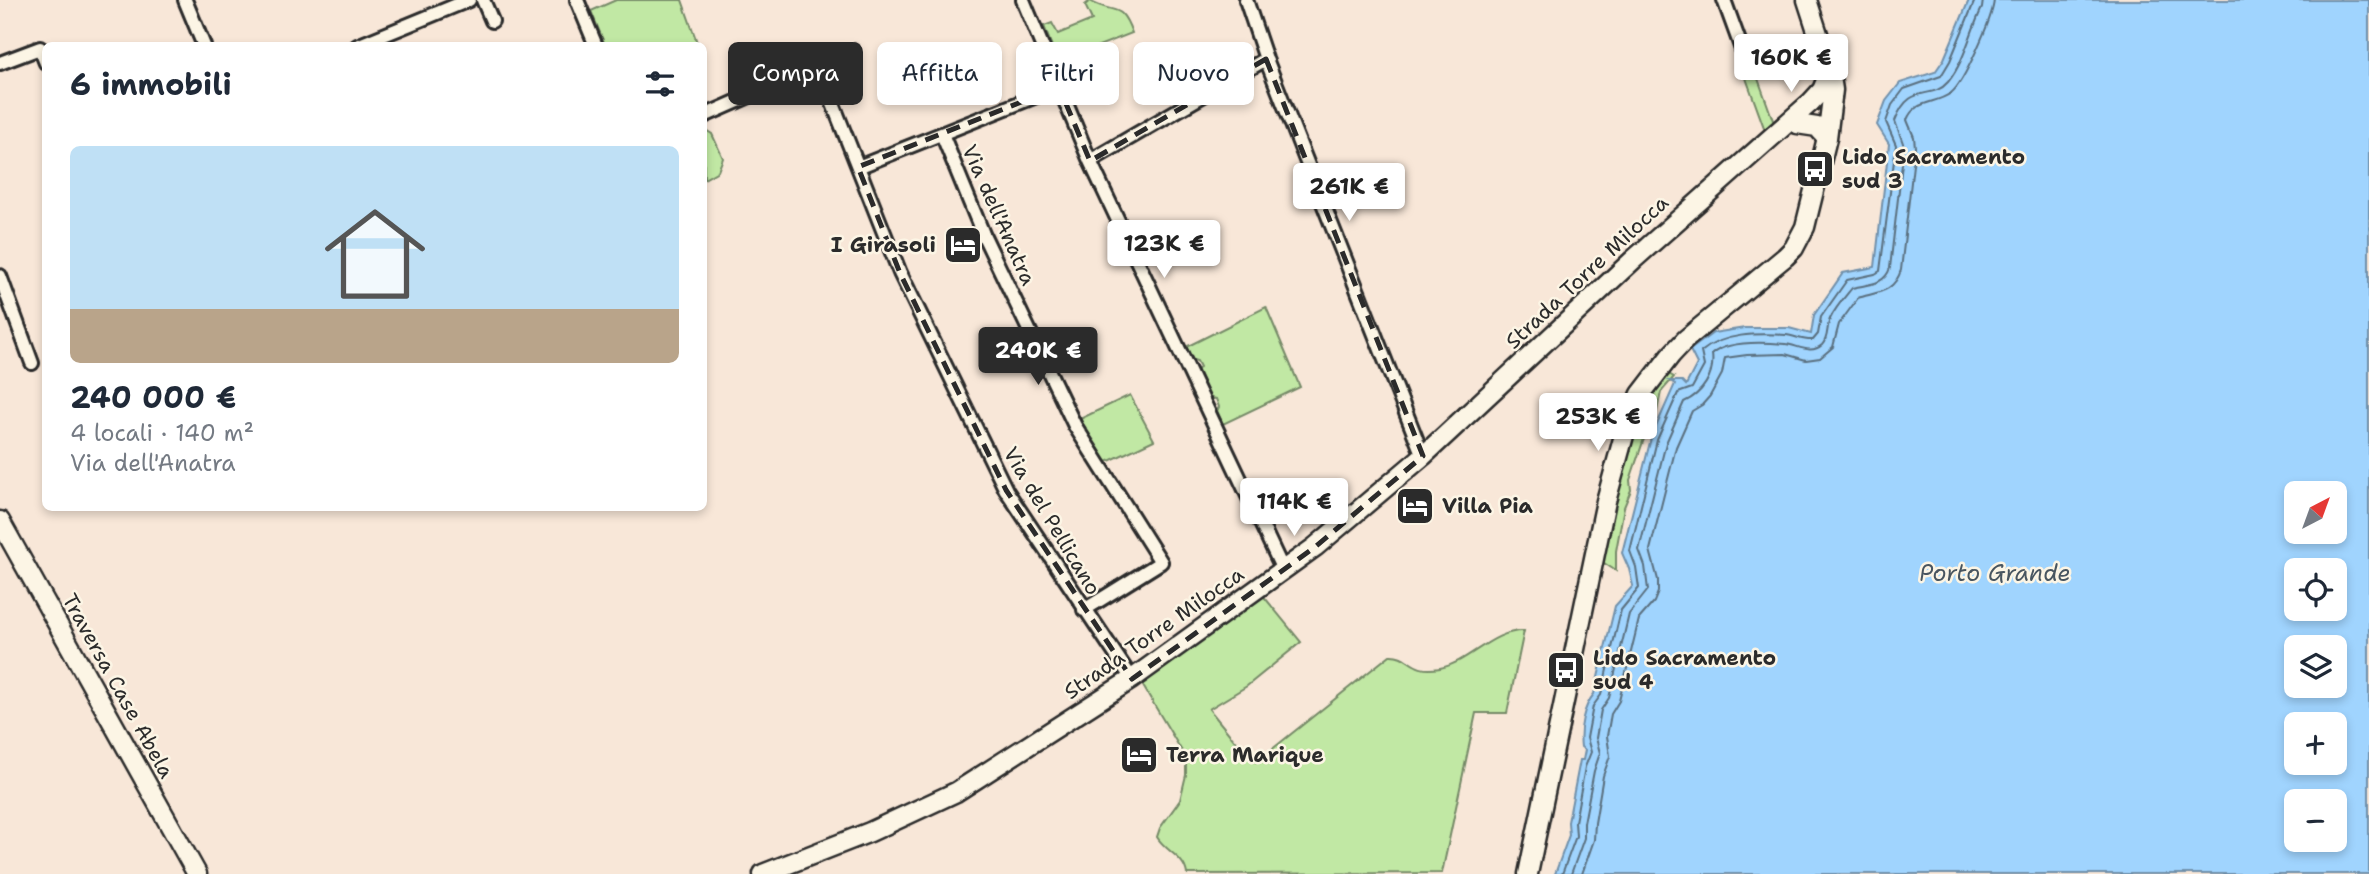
<!DOCTYPE html>
<html lang="it">
<head>
<meta charset="utf-8">
<style>
  body { margin:0; font-family:"Shantell Sans",sans-serif; background:#f2f2f3; color:#1f2937; height:100vh; display:flex; flex-direction:column; font-size:26px; white-space:nowrap }
  * { box-sizing:border-box; margin:0 }
  p { font-size:23px; color:#747a83 }
  .icon { flex:none; width:38px; height:38px; fill:none; stroke:currentColor; stroke-width:2; stroke-linecap:round; stroke-linejoin:round }
  .map { position:relative; flex:1; overflow:hidden }
  .side { position:absolute; left:42px; top:42px; width:665px; height:469px; display:flex; flex-direction:column; background:#fff; border-radius:10px; box-shadow:0 4px 10px #0003 }
  .side>* { flex:none }
  .guide { position:absolute; left:728px; top:42px; width:665px; height:63px; display:flex; gap:14px }
  .needle { width:46px; rotate:41deg }
  .buttons { position:absolute; left:2284px; top:481px; display:grid; gap:14px }
  .buttons a { display:grid; place-items:center; width:63px; height:63px; border-radius:10px; background:#fff; box-shadow:0 4px 10px #0003; font-size:35px }
  .price { position:absolute; translate:-50% -60px; padding:0 16px; border-radius:7px; background:#fff; color:#222; font-size:23px; line-height:46px; filter:drop-shadow(0 2px 4px #0008) }
  .price::after { content:''; position:absolute; left:50%; top:42px; width:21px; height:16px; margin-left:-10px; background:inherit; clip-path:polygon(0 0,100% 0,50% 100%) }
  .price.current { background:#2b2b2b; color:#fff }
  ul { padding:0; list-style:none }
  li { display:grid; align-content:center; gap:14px; height:371px; padding:0 28px }
  li span { display:grid; place-items:center; height:217px; border-radius:10px; color:#555 }
  li>.icon { margin-inline-start:auto }
  span .icon { width:126px; height:126px; fill:#fffc; stroke-width:1 }
  li b { font-size:30px }
  h2 { display:flex; justify-content:space-between; align-items:center; height:84px; padding:0 28px; font-size:30px }
  .tag { padding:0 24px; border-radius:10px; background:#fff; box-shadow:0 4px 10px #0003; font-size:24px; line-height:63px }
  .tag.current { background:#2b2b2b; color:#fff }
  .map>svg:first-child { display:block }
  .green { fill:#c1e8a4; stroke:#768a68; stroke-width:2 }
  .water { fill:#a0d4fe; stroke:#7190aa; stroke-width:2; fill-rule:evenodd }
  .lines { fill:none; stroke-linecap:round; stroke-linejoin:round }
  .shore { stroke:#5a6f7f; stroke-width:2 }
  .street-casing { stroke:#2b2b2b; stroke-width:18 }
  .secondary-casing { stroke:#2b2b2b; stroke-width:23 }
  .street { stroke:#fcf5e5; stroke-width:12 }
  .secondary { stroke:#fcf5e5; stroke-width:18 }
  .marked { fill:none; stroke:#2b2b2b; stroke-width:5; stroke-dasharray:14 9; stroke-linejoin:round }
  .labels { text-anchor:middle; dominant-baseline:central; stroke-width:5; stroke-linejoin:round; paint-order:stroke }
  .poi-label { font-size:21px; font-weight:bold; fill:#2b2b2b; stroke:#fcf5e5; text-anchor:start }
  .street-label { font-size:21px; fill:#2b2b2b; stroke:#fcf5e5 }
  .water-label { font-size:23px; font-style:italic; fill:#485560; stroke:#fcf5e5 }
</style>
</head>
<body>
<div class="map">
<svg width="2369" height="874" viewBox="0 0 2369 874">
  <rect width="100%" height="100%" fill="#f8e7d8"/>
  <filter id="ink" filterUnits="userSpaceOnUse"><feTurbulence type="fractalNoise" baseFrequency=".0143" numOctaves="2"/><feDisplacementMap in="SourceGraphic" scale="14" xChannelSelector="R" yChannelSelector="G"/><feConvolveMatrix kernelMatrix="1 2 1 2 8 2 1 2 1" color-interpolation-filters="sRGB"/></filter>
  <g filter="url(#ink)">
    <path class="green" d="M616,0h66l16,45h-93l-14,-34z
      M1090,1c25,15 30,-1 42,32l-74,29 -14,-36 8,-3 6,11 34,-14 -7,-15z
      M1756,73l19,53 -9,7 -20,-55z
      M704,129l8,5 11,24 -5,13 -14,8z
      M1266,307l34,80 -77,37 -6,-13 2,-4 -3,-8 -6,-1 -13,-27 3,-4 -3,-6 -4,-1 -7,-13z
      M1665,372l9,5 -13,15 -4,19 -9,16 -18,53 1,10 -7,17 -8,44v20l-18,-12 40,-146z
      M1130,395l24,45 -49,23 -25,-44z
      M1261,593l40,49 -54,44 -38,23 38,47 9,6 134,-107c20,-1 20,19 50,13 30,-6 52,-38 84,-37l-17,82h-31l-34,160 -255,1c-3,-18 -21,-22 -30,-37l3,-9 20,-28 6,-25v-17l-46,-77z"/>
    <path class="water" d="M1969,0h400v874h-814l14,-39 -1,-13 12,-62h3l2,-10 -4,-3c-2,-17 2,-40 13,-53l21,-88 18,-20 -4,-17 -7,-16 29,-115 24,-54 -5,-3h12l4,4 11,-21 -7,-14 23,-17 32,-5h44l22,6 3,-19 29,-42 32,-6 14,-123 -12,-19 9,-24 14,-18 35,-11 9,-13zM2296,494h38v38h-38zM2296,570h38v39h-38zM2296,648h38v38h-38zM2296,724h38v39h-38zM2296,802h38v38h-38z"/>
    <g class="lines">
      <path class="shore" d="M1562,874l14,-38 -1,-14 10,-55 6,-15 -4,-14 6,-32 8,-11 20,-85 18,-22 -3,-21 -6,-16 27,-111 21,-47 14,-5 12,-22 -3,-14c22,-19 56,-19 85,-17 9,1 18,6 27,5l5,-6 3,-17 26,-37 28,-6 5,-3 16,-126 -10,-23 6,-17 12,-16 37,-13 9,-15 25,-61
        M1571,874l13,-36v-15l10,-52 6,-18 -4,-15 5,-28 8,-12 20,-84 19,-24 -3,-24 -6,-16 27,-107 18,-41c18,-8 31,-27 28,-48 16,-14 52,-12 73,-10 12,1 26,11 37,1 7,-7 4,-17 8,-26 5,-11 14,-21 22,-31 15,-4 32,-2 38,-20l14,-122 -9,-25c15,-40 36,-19 53,-39 17,-21 22,-50 34,-74l1,-8
        M1582,874l12,-34 1,-17 8,-47 7,-20 -3,-20 4,-22 8,-13 20,-82 15,-17 4,-10v-12l-8,-30 26,-103 16,-36 10,-6 8,-9 12,-22 3,-16 22,-3 38,-1 21,6 14,-2 13,-11 6,-23 19,-26c19,-6 36,-5 43,-28l14,-123 -1,-10 -7,-17c8,-21 28,-15 44,-27 13,-10 42,-76 43,-93"/>
      <defs>
        <path id="street" d="M185,0l19,46
          M483,0l9,21
          M577,0l19,46
          M1023,0l67,161 193,409
          M1246,0l20,59 157,397
          M1724,0l24,66
          M357,46l112,-46
          M0,63l40,-15 6,15
          M818,66l35,-15
          M704,116l114,-50 82,207 106,217 126,189
          M942,134l41,100 92,192 86,136 -77,48
          M1090,161l176,-102
          M858,167l201,-80
          M0,276l32,87"/>
        <path id="secondary" d="M1797,124l20,3 10,11
          M0,521l197,353
          M763,874l107,-42 86,-40 176,-113 183,-132 108,-91 210,-196 178,-158 11,-12 8,-19
          M1528,874l78,-373 20,-73 15,-34 30,-39 15,-16 99,-82 9,-9 11,-21 22,-89 6,-48 -3,-19 -23,-71"/>
      </defs>
      <use href="#street" class="street-casing"/>
      <use href="#secondary" class="secondary-casing"/>
      <use href="#street" class="street"/>
      <use href="#secondary" class="secondary"/>
    </g>
  </g>
  <path class="marked" d="M1266,59l157,397 -108,91 -183,132 -126,-189 -106,-217 -42,-106 201,-80 31,74z"/>
  <defs>
    <symbol id="bus-square" viewBox="-11 -11 22 22"><rect x="-9" y="-9" width="18" height="18" rx="4" fill="#2b2b2b" stroke="#fcf5e5"/><path d="M-5-6H5V4H4V6H2V4H-2V6H-4V4H-5ZM-3.5-4V0h7V-4ZM-3.5 1.2v1.5H-2V1.2ZM2 1.2v1.5H3.5V1.2Z" fill="#fff"/></symbol>
    <symbol id="hotel-square" viewBox="-11 -11 22 22"><rect x="-9" y="-9" width="18" height="18" rx="4" fill="#2b2b2b" stroke="#fcf5e5"/><path d="M-6-4.5h1.5V1H6V5H4.5V3h-9V5H-6ZM-4 0a1.8 1.8 0 1 1 3.6 0ZM.5 0V-2.5h3Q6-2.5 6 0Z" fill="#fff"/></symbol>
  </defs>
  <g fill-rule="evenodd">
    <use href="#bus-square" x="1793" y="147" width="44" height="44"/>
    <use href="#hotel-square" x="941" y="223" width="44" height="44"/>
    <use href="#hotel-square" x="1393" y="484" width="44" height="44"/>
    <use href="#bus-square" x="1544" y="648" width="44" height="44"/>
    <use href="#hotel-square" x="1117" y="733" width="44" height="44"/>
  </g>
  <g class="labels">
    <g class="poi-label">
      <text x="1842" y="157">Lido Sacramento<tspan x="1842" dy="24">sud 3</tspan></text>
      <text x="936" y="245" text-anchor="end">I Girasoli</text>
      <text x="1442" y="506">Villa Pia</text>
      <text x="1593" y="658">Lido Sacramento<tspan x="1593" dy="24">sud 4</tspan></text>
      <text x="1166" y="755">Terra Marique</text>
    </g>
    <g class="street-label">
      <text transform="translate(999 215) rotate(66)">Via dell'Anatra</text>
      <text transform="translate(1587 272) rotate(-43)">Strada Torre Milocca</text>
      <text transform="translate(1052 521) rotate(59)">Via del Pellicano</text>
      <text transform="translate(1154 633) rotate(-35)">Strada Torre Milocca</text>
      <text transform="translate(118 686) rotate(61)">Traversa Case Abela</text>
    </g>
    <g class="water-label">
      <text x="1995" y="573">Porto Grande</text>
    </g>
  </g>
</svg>
<div class="buttons">
<a><svg class="needle" viewBox="-14 -14 28 28"><path d="M0-13l5 13h-10z" fill="#e53935"/><path d="M0 13l5-13h-10z" fill="#747a83"/></svg></a>
<a><svg class="icon" aria-label="locate" viewBox="0 0 24 24"><circle cx="12" cy="12" r="6"/><path d="M12 2v4M12 18v4M2 12h4M18 12h4"/></svg></a>
<a><svg class="icon" aria-label="layers" viewBox="0 0 24 24"><path d="M12 4l9 5-9 5-9-5zM3 14l9 5 9-5"/></svg></a>
<a>+</a>
<a>−</a>
</div>
<b class="price" style="left:1791px;top:94px">160K €</b>
<b class="price" style="left:1349px;top:223px">261K €</b>
<b class="price" style="left:1164px;top:280px">123K €</b>
<b class="price current" style="left:1038px;top:387px">240K €</b>
<b class="price" style="left:1598px;top:453px">253K €</b>
<b class="price" style="left:1294px;top:538px">114K €</b>
<div class="guide">
<a class="tag current">Compra</a>
<a class="tag">Affitta</a>
<a class="tag">Filtri</a>
<a class="tag">Nuovo</a>
</div>
<section class="side">
<h2>6 immobili<svg class="icon" aria-label="filters" viewBox="0 0 24 24"><path d="M4 7h16M4 17h16"/><circle cx="9" cy="7" r="2"/><circle cx="15" cy="17" r="2"/></svg></h2>
<ul>
<li><span style="background:linear-gradient(#bfe0f5 75%,#b9a48a 0)"><svg class="icon" aria-label="home" viewBox="0 0 24 24"><path d="M3 11l9-7 9 7M6 9v11h12V9"/></svg></span><div><b>240 000 €</b><p>4 locali · 140 m²</p><p>Via dell'Anatra</p></div></li>
</ul>
</section>
</div>
</body>
</html>
